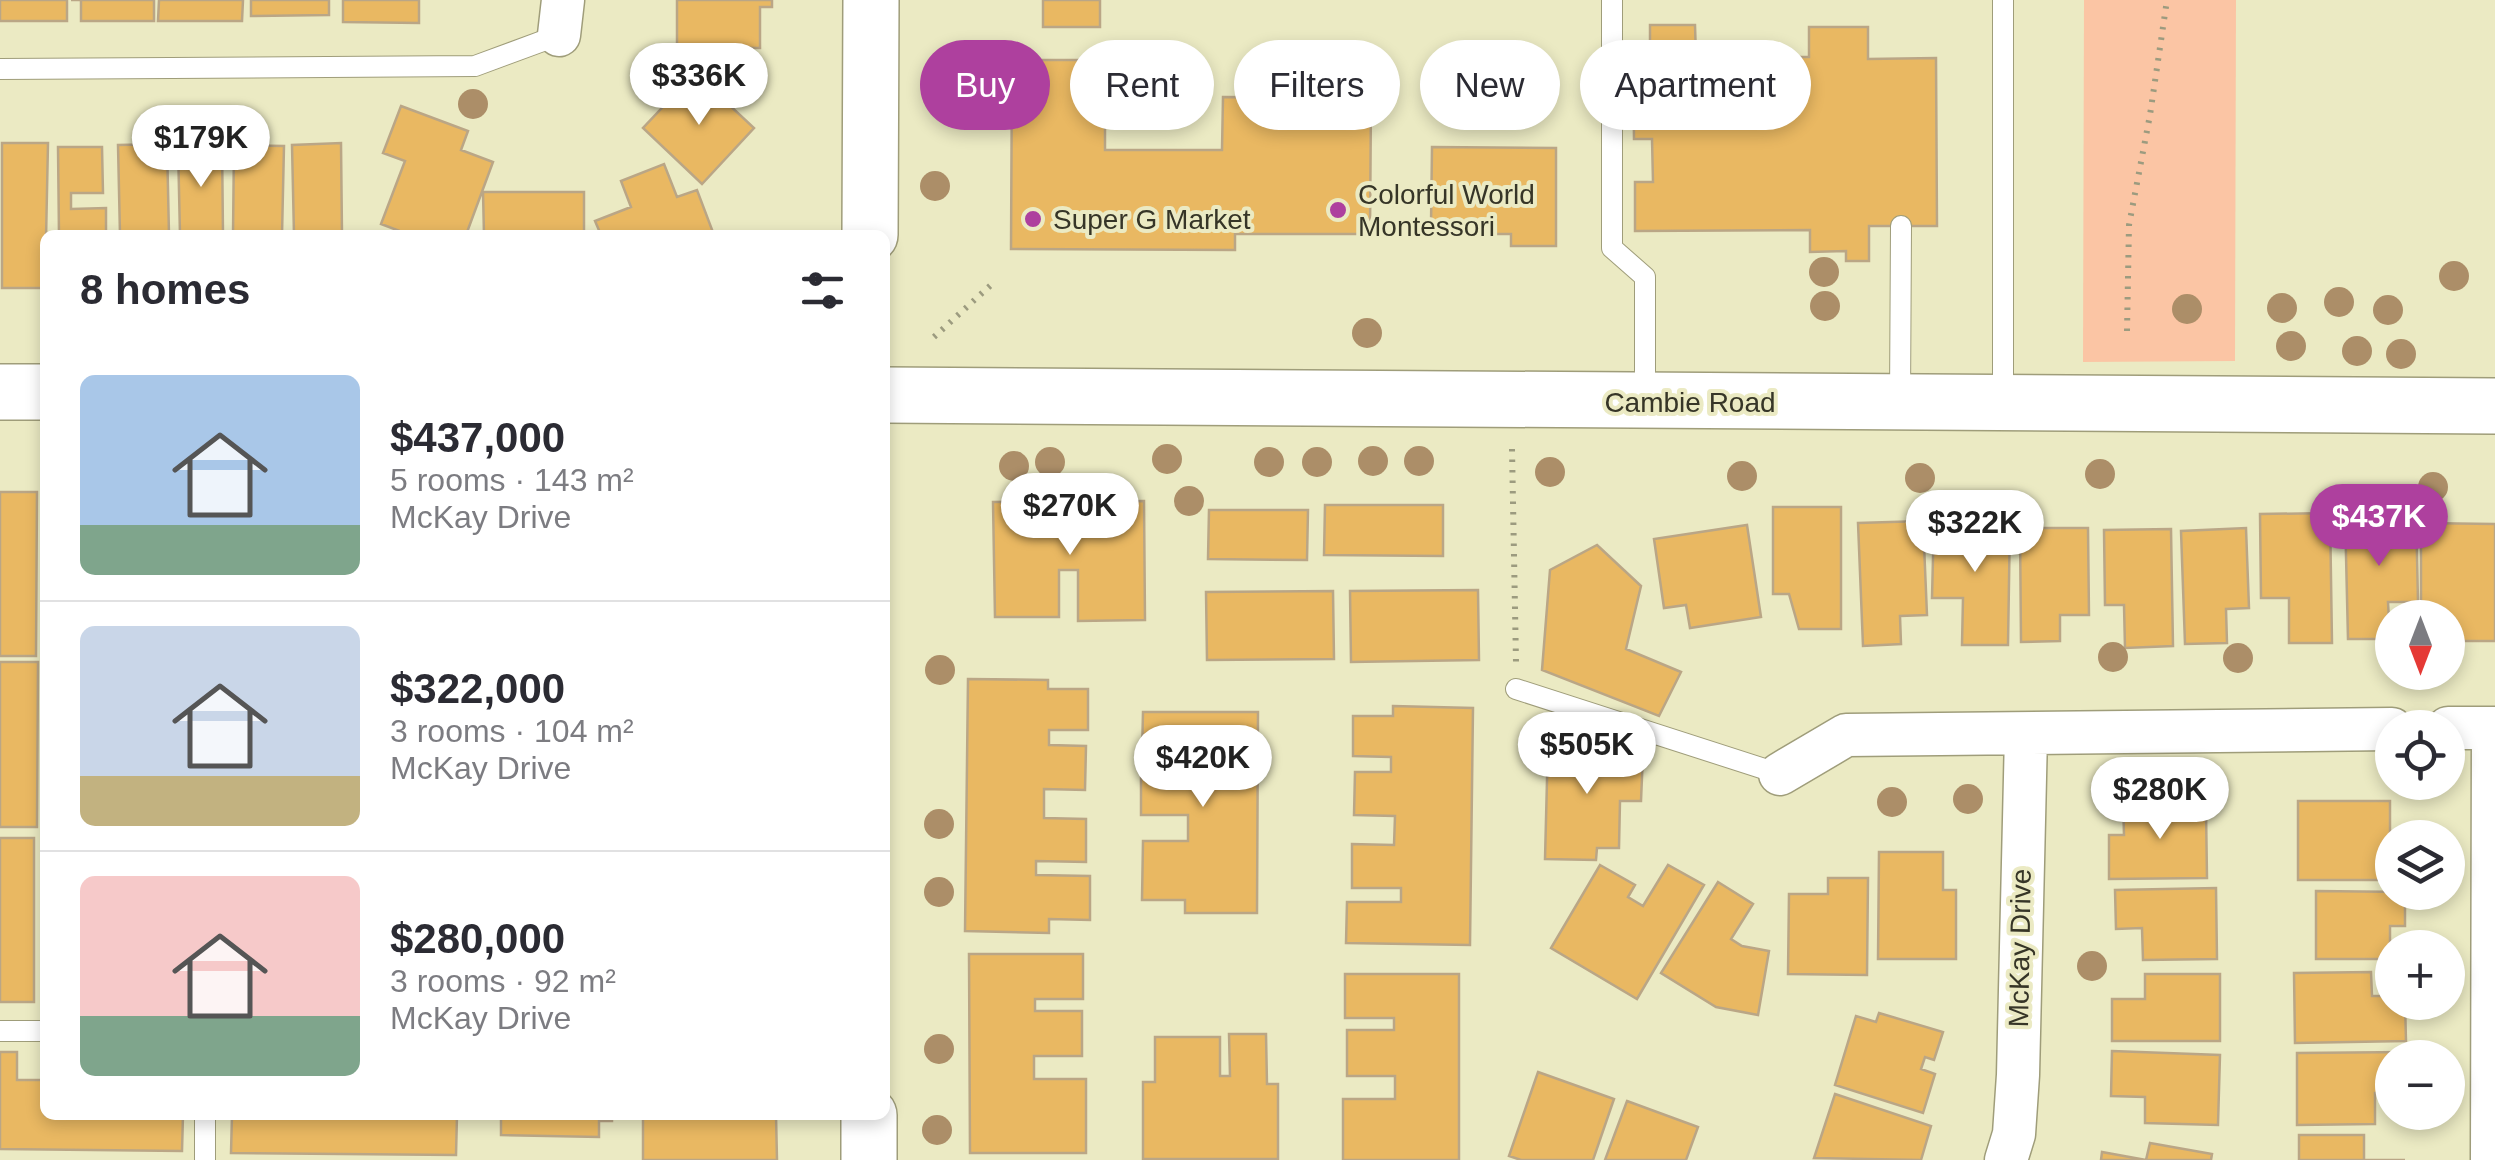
<!DOCTYPE html>
<html lang="en">
<head>
<meta charset="utf-8">
<style>
  body { margin:0; font-family:Helvetica,sans-serif; background:#f2f2f3; color:#2b2b33; height:100vh; display:flex; flex-direction:column; font-size:38px; white-space:nowrap }
  * { box-sizing:border-box; margin:0 }
  p { font-size:32px; color:#7c7c81 }
  .icon { flex:none; width:55px; height:55px; fill:none; stroke:currentColor; stroke-width:2; stroke-linecap:round; stroke-linejoin:round }
  .map { position:relative; flex:1; overflow:hidden }
  .drawer { position:absolute; left:40px; top:230px; width:850px; height:890px; display:flex; flex-direction:column; background:#fff; border-radius:15px; box-shadow:0 5px 15px #0003 }
  .drawer>* { flex:none }
  .hud { position:absolute; left:920px; top:40px; width:950px; height:90px; display:flex; gap:20px }
  .needle { width:65px; rotate:180deg }
  .fabs { position:absolute; left:2375px; top:600px; display:grid; gap:20px }
  .fabs a { display:grid; place-items:center; width:90px; height:90px; border-radius:50%; background:#fff; box-shadow:0 5px 15px #0003; font-size:50px }
  .price { position:absolute; translate:-50% -85px; padding:0 22px; border-radius:35px; background:#fff; color:#222; font-size:32px; line-height:65px; filter:drop-shadow(0 2px 5px #0008) }
  .price::after { content:''; position:absolute; left:50%; top:60px; width:30px; height:22px; margin-left:-15px; background:inherit; clip-path:polygon(0 0,100% 0,50% 100%) }
  .price.active { background:#ae409e; color:#fff }
  ul { padding:0; list-style:none }
  li { display:flex; align-items:center; gap:30px; height:250px; padding:0 40px }
  li+li { border-top:2px solid #e1e1e2 }
  li span { display:grid; place-items:center; flex:none; width:280px; height:200px; border-radius:15px; color:#555 }
  li>.icon { margin-inline-start:auto }
  span .icon { width:120px; height:120px; fill:#fffc; stroke-width:1 }
  li b { font-size:42px }
  h2 { display:flex; justify-content:space-between; align-items:center; height:120px; padding:0 40px; font-size:42px }
  .chip { padding:0 35px; border-radius:45px; background:#fff; box-shadow:0 5px 15px #0003; font-size:35px; line-height:90px }
  .chip.active { background:#ae409e; color:#fff }
  .map>svg:first-child { display:block }
  .green { fill:#fbc5a4 }
  .building { fill:#e9b862; stroke:#baa686; stroke-width:2.5 }
  .lines { fill:none; stroke-linecap:round; stroke-linejoin:round }
  .lane-casing { stroke:#9f9d7a; stroke-width:22 }
  .street-casing { stroke:#9f9d7a; stroke-width:45 }
  .secondary-casing { stroke:#9f9d7a; stroke-width:58 }
  .path { stroke:#9c9b7f; stroke-width:6; stroke-dasharray:2.5 8; stroke-linecap:butt }
  .lane { stroke:#fff; stroke-width:20 }
  .street { stroke:#fff; stroke-width:42 }
  .secondary { stroke:#fff; stroke-width:55 }
  .tree { fill:#ac8e68 }
  .poi-dot { fill:#ae409e; stroke:#ebeac3; stroke-width:4 }
  .labels { text-anchor:middle; dominant-baseline:central; stroke-width:8; stroke-linejoin:round; paint-order:stroke }
  .poi-label { font-size:28px; fill:#363527; stroke:#ebeac3; text-anchor:start }
  .street-label { font-size:28px; fill:#363527; stroke:#ebeac3 }
</style>
</head>
<body>
<div class="map">
<svg width="2495" height="1160" viewBox="0 0 2495 1160">
  <rect width="100%" height="100%" fill="#ebeac3"/>
  <path class="green" d="M2084,0h152l-1,361 -152,1z"/>
  <path class="building" d="M0,0h67v21h-67z
    M71,0h83v21h-73v-21z
    M159,0h84l-1,21h-84z
    M251,0h78v15l-78,1z
    M343,0h76v23l-76,-1z
    M677,0h95v7h-12v41l-83,-1z
    M1043,0h57v27h-57z
    M1650,25h45l1,32h113v-30h59v32l68,-1 1,168h-68v35h-23v-10l-36,1v-22l-175,1v-49h18l-1,-43h-18l-1,-79h17z
    M1012,60h123v63h-30v27h117l1,-53 148,1 -1,136h-135v16l-224,-1z
    M695,73l59,55 -52,56 -59,-56z
    M401,106l67,25 -7,19 32,12 -27,73h-56l-29,-11 24,-63 -22,-8z
    M2,143h46l-3,145h-43z
    M341,143l1,92h-48l-2,-90z
    M167,144l2,91h-49l-2,-90z
    M222,144l1,91h-43l-2,-90z
    M234,145l50,1 -2,89h-49z
    M58,147h44l1,46h-32v16l35,-1v27h-47z
    M1432,147l124,1v98h-45v-12h-62v-8h-18z
    M664,164l13,33 20,-7 17,45h-113l-6,-14 36,-14 -10,-26z
    M483,192h101v43h-100z
    M0,492h37l-1,164h-36z
    M1144,501l1,119 -67,1v-51h-19v47h-64l-2,-115z
    M1325,505h118v51l-119,-1z
    M1773,507h68v122h-42l-10,-35h-16z
    M1209,510h99l-1,50 -99,-1z
    M2416,511l2,91h-30l2,37h-42l-3,-126z
    M2330,513l2,130h-43v-45h-28l-1,-84z
    M1934,519l76,1 -2,125h-46l1,-47h-31z
    M1923,521l4,94 -27,1 1,28 -38,2 -5,-123z
    M2421,523l74,1v117h-45l-2,-23h-27z
    M1747,525l14,92 -71,11 -4,-23 -22,3 -10,-69z
    M2020,528h68l1,87h-29v26l-39,1z
    M2246,528l3,80 -23,1 1,34 -42,1 -4,-113z
    M2171,529l2,117 -48,2 -1,-43h-19l-1,-75z
    M1597,545l44,41 -15,63 55,23 -22,44 -117,-46 8,-100z
    M1478,590l1,70 -128,2 -1,-71z
    M1333,591l1,68 -127,1 -1,-68z
    M0,662h38l-1,165h-37z
    M968,679l80,1v9h40v41h-39v15l37,1 -1,44 -41,-1v29l42,1v43l-50,-1v14l54,1v44l-41,-1v14l-84,-2z
    M1393,706l80,2 -3,237 -124,-2 1,-41h54v-14h-49v-44l42,1 1,-29 -41,-1 1,-43h36v-15l-38,-1v-40h40z
    M1143,712h115l-1,201h-72v-13h-43l1,-59h45v-26h-47v-50h49v-10h-48z
    M1548,741l59,2v9l36,1 -2,48h-21l-1,47h-22l-1,12 -51,-1z
    M2186,799l1,12 19,-1 1,68 -98,1v-44h15l-1,-35z
    M2298,801h92v34h15v3h-13v42h-94z
    M0,838h34v164h-34z
    M1879,852h64v38h13v69h-78z
    M1600,865l35,20 -7,12 15,9 25,-41 36,20 -67,114 -86,-51z
    M1828,878h40l-1,97 -79,-1 1,-80h39z
    M1718,882l35,22 -22,35 11,7 27,5 -11,64 -42,-8 -55,-34z
    M2216,888l1,71 -74,1 -1,-32 -26,1 -1,-39z
    M2316,891l89,1v34h-15v33h-74z
    M969,954h114v45h-48v12h47v45h-48v23h52v74h-116z
    M2371,972l1,24h20v6h13l1,39 -111,2 -1,-70z
    M1345,974h114v186h-116v-61h52v-23h-48v-46h47v-12h-49z
    M2145,974h75v67h-108v-42h33z
    M1879,1013l64,19 -9,28 -9,-3 -4,12 14,5 -12,39 -88,-28 21,-69 20,6z
    M1229,1034h37l1,50h11v75h-135v-77h12v-45h65v39h10z
    M2112,1051l108,4 -2,70 -73,-2v-26l-34,-1z
    M0,1052h17v28h28v35h138l-1,36 -182,-2z
    M2407,1052v6h-15v35h-17v31l-78,1v-72z
    M1538,1072l76,27 -21,61h-72l-12,-4z
    M1835,1094l96,32 -10,34 -107,-2z
    M1627,1101l71,26 -12,33h-81z
    M232,1115h225l-1,40 -225,-2z
    M501,1115h111v6h-13v16l-98,-2z
    M643,1115h133l1,45h-134z
    M2299,1135h65v25h41h-106z
    M2150,1143l62,11 -1,6h-110l1,-8 44,8z"/>
  <g class="lines">
    <defs>
      <path id="lane" d="M1612,0v248l33,29v121
        M2003,0v402
        M0,69l475,-3 84,-31
        M1900,401l1,-175
        M1516,689l264,85
        M0,1031h45
        M205,1115v45"/>
      <path id="street" d="M559,35l4,-35
        M2448,728h47
        M1780,774l66,-39 546,-6
        M2006,1160l8,-26 4,-59 8,-340
        M2492,1160l1,-432"/>
      <path id="secondary" d="M870,235l1,-235
        M0,392h45
        M885,395l1610,11
        M869,1115v45"/>
    </defs>
    <use href="#lane" class="lane-casing"/>
    <use href="#street" class="street-casing"/>
    <use href="#secondary" class="secondary-casing"/>
    <path class="path" d="M2127,331l2,-106 21,-110 17,-115
      M934,337l58,-53
      M1512,449l4,213"/>
    <use href="#lane" class="lane"/>
    <use href="#street" class="street"/>
    <use href="#secondary" class="secondary"/>
  </g>
  <g class="tree">
    <circle cx="473" cy="104" r="15"/>
    <circle cx="935" cy="186" r="15"/>
    <circle cx="1824" cy="272" r="15"/>
    <circle cx="2454" cy="276" r="15"/>
    <circle cx="2339" cy="302" r="15"/>
    <circle cx="1825" cy="306" r="15"/>
    <circle cx="2282" cy="308" r="15"/>
    <circle cx="2187" cy="309" r="15"/>
    <circle cx="2388" cy="310" r="15"/>
    <circle cx="1367" cy="333" r="15"/>
    <circle cx="2291" cy="346" r="15"/>
    <circle cx="2357" cy="351" r="15"/>
    <circle cx="2401" cy="354" r="15"/>
    <circle cx="1167" cy="459" r="15"/>
    <circle cx="1373" cy="461" r="15"/>
    <circle cx="1419" cy="461" r="15"/>
    <circle cx="1050" cy="462" r="15"/>
    <circle cx="1269" cy="462" r="15"/>
    <circle cx="1317" cy="462" r="15"/>
    <circle cx="1014" cy="466" r="15"/>
    <circle cx="1550" cy="472" r="15"/>
    <circle cx="2100" cy="474" r="15"/>
    <circle cx="1742" cy="476" r="15"/>
    <circle cx="1920" cy="478" r="15"/>
    <circle cx="2433" cy="487" r="15"/>
    <circle cx="1189" cy="501" r="15"/>
    <circle cx="2113" cy="657" r="15"/>
    <circle cx="2238" cy="658" r="15"/>
    <circle cx="940" cy="670" r="15"/>
    <circle cx="1968" cy="799" r="15"/>
    <circle cx="1892" cy="802" r="15"/>
    <circle cx="939" cy="824" r="15"/>
    <circle cx="939" cy="892" r="15"/>
    <circle cx="2092" cy="966" r="15"/>
    <circle cx="939" cy="1049" r="15"/>
    <circle cx="937" cy="1130" r="15"/>
  </g>
  <g class="poi-dot">
    <circle cx="1338" cy="210" r="10"/>
    <circle cx="1033" cy="219" r="10"/>
  </g>
  <g class="labels">
    <g class="poi-label">
      <text x="1358" y="194">Colorful World<tspan x="1358" dy="32">Montessori</tspan></text>
      <text x="1053" y="219">Super G Market</text>
    </g>
    <g class="street-label">
      <text x="1690" y="402">Cambie Road</text>
      <text transform="translate(2020 948) rotate(-89)">McKay Drive</text>
    </g>
  </g>
</svg>
<div class="fabs">
<a><svg class="needle" viewBox="-14 -14 28 28"><path d="M0-13l5 13h-10z" fill="#e53935"/><path d="M0 13l5-13h-10z" fill="#7c7c81"/></svg></a>
<a><svg class="icon" aria-label="locate" viewBox="0 0 24 24"><circle cx="12" cy="12" r="6"/><path d="M12 2v4M12 18v4M2 12h4M18 12h4"/></svg></a>
<a><svg class="icon" aria-label="layers" viewBox="0 0 24 24"><path d="M12 4l9 5-9 5-9-5zM3 14l9 5 9-5"/></svg></a>
<a>+</a>
<a>−</a>
</div>
<b class="price" style="left:699px;top:128px">$336K</b>
<b class="price" style="left:201px;top:190px">$179K</b>
<b class="price" style="left:1070px;top:558px">$270K</b>
<b class="price active" style="left:2379px;top:569px">$437K</b>
<b class="price" style="left:1975px;top:575px">$322K</b>
<b class="price" style="left:1587px;top:797px">$505K</b>
<b class="price" style="left:1203px;top:810px">$420K</b>
<b class="price" style="left:2160px;top:842px">$280K</b>
<div class="hud">
<a class="chip active">Buy</a>
<a class="chip">Rent</a>
<a class="chip">Filters</a>
<a class="chip">New</a>
<a class="chip">Apartment</a>
</div>
<section class="drawer">
<h2>8 homes<svg class="icon" aria-label="filters" viewBox="0 0 24 24"><path d="M4 7h16M4 17h16"/><circle cx="9" cy="7" r="2"/><circle cx="15" cy="17" r="2"/></svg></h2>
<ul>
<li><span style="background:linear-gradient(#a9c7e8 75%,#7fa58c 0)"><svg class="icon" aria-label="home" viewBox="0 0 24 24"><path d="M3 11l9-7 9 7M6 9v11h12V9"/></svg></span><div><b>$437,000</b><p>5 rooms · 143 m²</p><p>McKay Drive</p></div></li>
<li><span style="background:linear-gradient(#c9d6e8 75%,#c2b280 0)"><svg class="icon" aria-label="home" viewBox="0 0 24 24"><path d="M3 11l9-7 9 7M6 9v11h12V9"/></svg></span><div><b>$322,000</b><p>3 rooms · 104 m²</p><p>McKay Drive</p></div></li>
<li><span style="background:linear-gradient(#f6c9c9 70%,#7fa58c 0)"><svg class="icon" aria-label="home" viewBox="0 0 24 24"><path d="M3 11l9-7 9 7M6 9v11h12V9"/></svg></span><div><b>$280,000</b><p>3 rooms · 92 m²</p><p>McKay Drive</p></div></li>
</ul>
</section>
</div>
</body>
</html>
